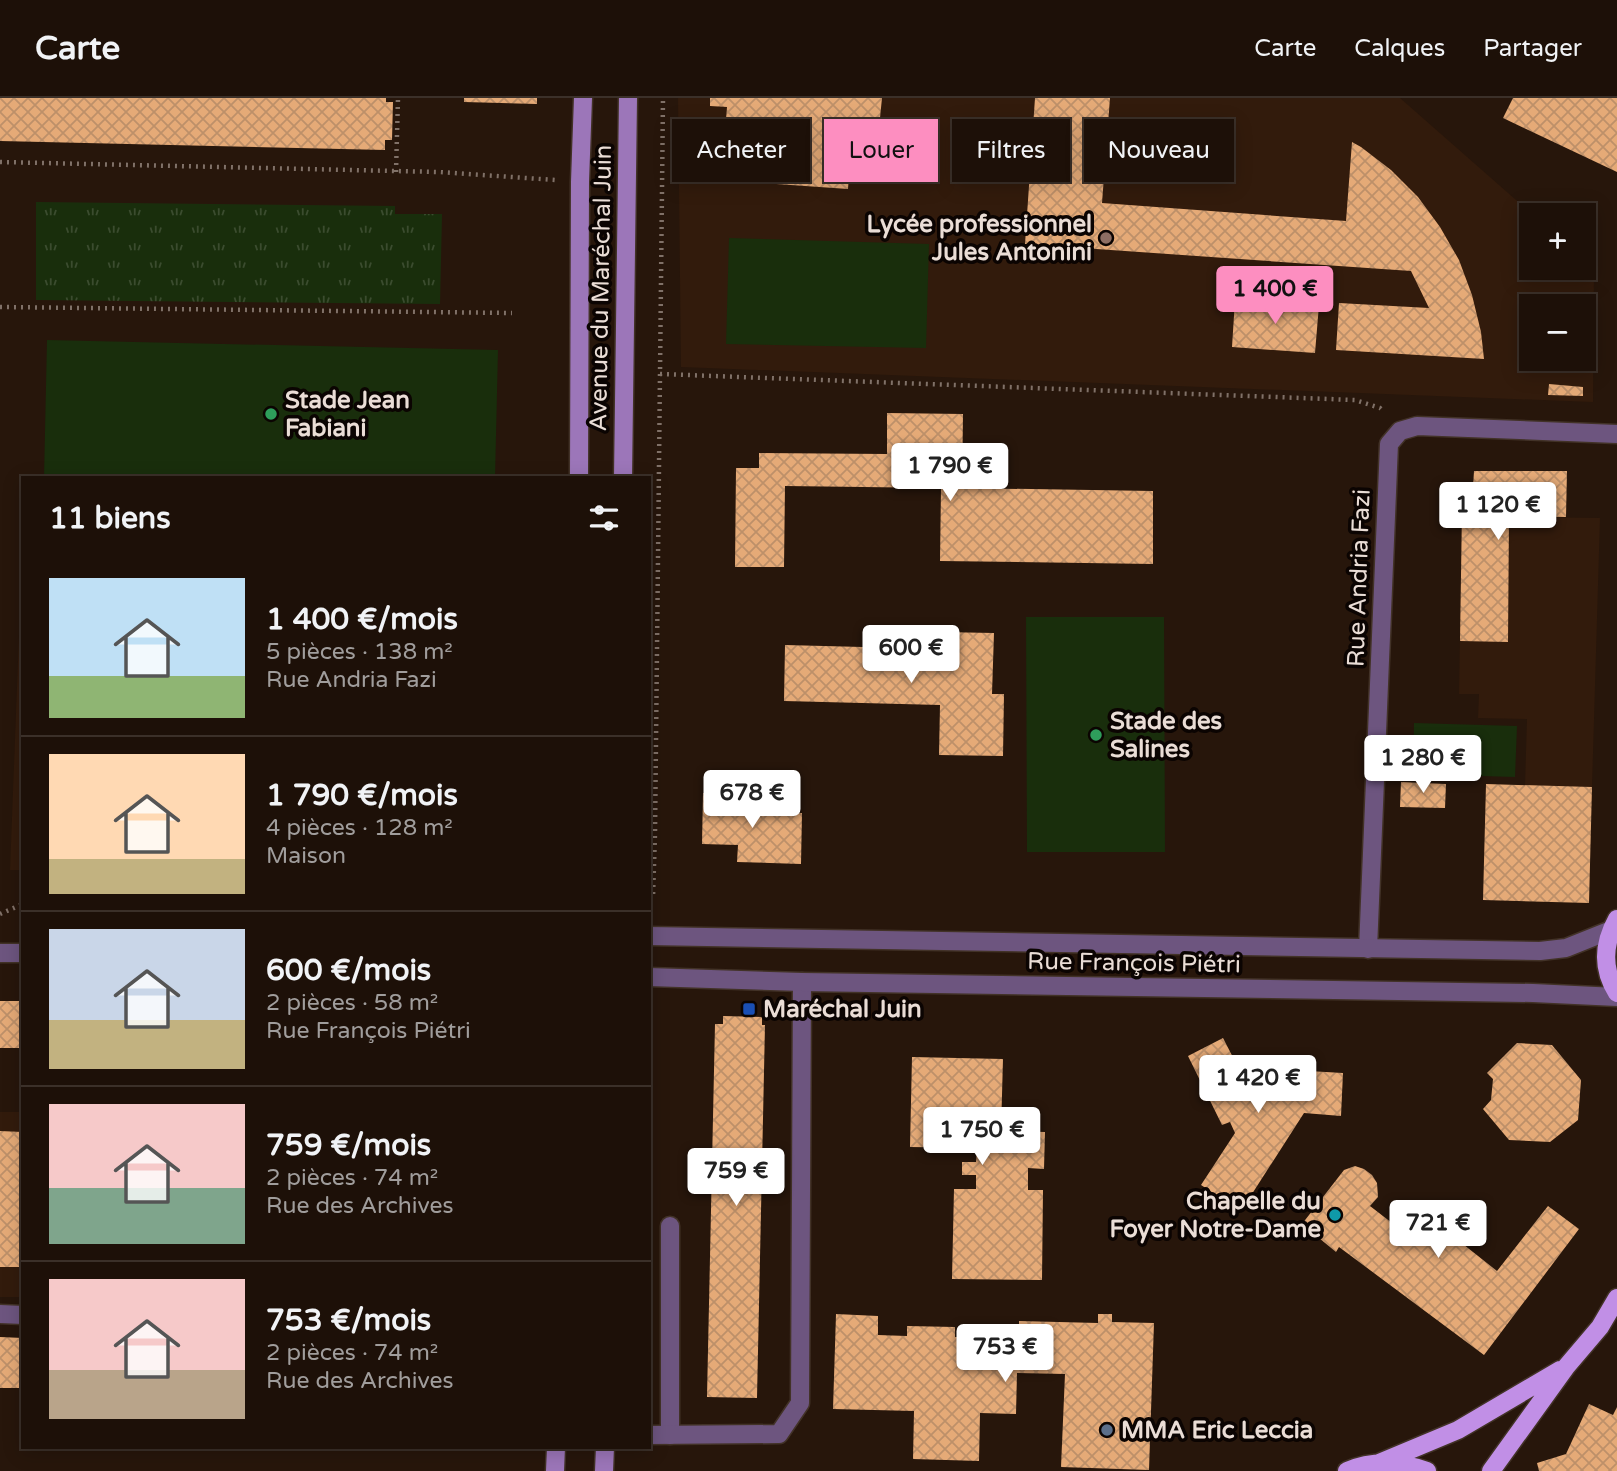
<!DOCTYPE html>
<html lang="fr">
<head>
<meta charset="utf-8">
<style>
  body { margin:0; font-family:"Varela Round",sans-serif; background:#251912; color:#f1f3f6; height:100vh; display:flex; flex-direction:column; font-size:26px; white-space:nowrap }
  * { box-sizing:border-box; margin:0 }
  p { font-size:23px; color:#a09d9c }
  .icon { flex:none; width:38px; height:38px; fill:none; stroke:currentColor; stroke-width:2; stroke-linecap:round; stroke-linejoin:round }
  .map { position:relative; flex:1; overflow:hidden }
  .details { position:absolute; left:21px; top:378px; width:630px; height:973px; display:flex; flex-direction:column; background:#1d1008; border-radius:0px; box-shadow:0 4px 18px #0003,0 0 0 2px #3b3029 }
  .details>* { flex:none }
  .banner { position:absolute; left:672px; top:21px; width:665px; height:63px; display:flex; gap:14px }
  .buttons { position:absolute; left:1519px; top:105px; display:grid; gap:14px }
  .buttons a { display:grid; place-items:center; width:77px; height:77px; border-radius:0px; background:#1d1008; box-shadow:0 4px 18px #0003,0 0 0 2px #3b3029; font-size:35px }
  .price { position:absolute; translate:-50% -60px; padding:0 16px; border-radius:7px; background:#fff; color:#222; font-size:23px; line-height:46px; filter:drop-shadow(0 2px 4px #0008) }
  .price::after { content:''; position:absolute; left:50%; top:42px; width:21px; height:16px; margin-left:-10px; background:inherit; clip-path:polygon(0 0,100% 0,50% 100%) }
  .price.active { background:#fd8ec0; color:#111 }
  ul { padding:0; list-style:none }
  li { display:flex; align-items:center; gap:21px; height:175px; padding:0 28px }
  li+li { border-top:2px solid #3b3029 }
  li span { display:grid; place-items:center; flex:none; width:196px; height:140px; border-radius:0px; color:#555 }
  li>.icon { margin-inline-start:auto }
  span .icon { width:84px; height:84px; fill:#fffc; stroke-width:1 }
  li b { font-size:30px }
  h2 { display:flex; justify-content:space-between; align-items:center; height:84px; padding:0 28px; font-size:30px }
  .chip { padding:0 24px; border-radius:0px; background:#1d1008; box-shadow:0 4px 18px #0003,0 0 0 2px #3b3029; font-size:24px; line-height:63px }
  .chip.active { background:#fd8ec0; color:#111 }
  header { display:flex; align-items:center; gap:42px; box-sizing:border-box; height:98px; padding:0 35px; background:#1d1008; border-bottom:2px solid #3b3029 }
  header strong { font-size:33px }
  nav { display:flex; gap:38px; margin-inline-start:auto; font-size:24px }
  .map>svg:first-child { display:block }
  .built { fill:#321b0c; fill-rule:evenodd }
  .park { fill:url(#park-tufts) }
  .pitch { fill:#192e0c }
  .building { fill:url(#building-cross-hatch) }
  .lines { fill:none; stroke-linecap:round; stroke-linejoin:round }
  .service-casing { stroke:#423227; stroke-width:21 }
  .minor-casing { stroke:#423227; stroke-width:21 }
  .tertiary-casing { stroke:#423227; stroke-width:21 }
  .secondary-casing { stroke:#423227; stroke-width:21 }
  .primary-casing { stroke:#423227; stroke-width:21 }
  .path { stroke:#807168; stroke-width:4.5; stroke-dasharray:2 5; stroke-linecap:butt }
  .service { stroke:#6d557f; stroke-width:18 }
  .minor { stroke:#6d557f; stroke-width:18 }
  .tertiary { stroke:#6d557f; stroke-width:18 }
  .secondary { stroke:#9c76b9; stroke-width:18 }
  .primary { stroke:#c18fe6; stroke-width:18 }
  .education-dot { fill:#8d6e63; stroke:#0b0402; stroke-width:2.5 }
  .leisure-dot { fill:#2e9e5b; stroke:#0b0402; stroke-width:2.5 }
  .transit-dot { fill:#1a4fb4; stroke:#0b0402; stroke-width:2.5 }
  .culture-dot { fill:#0f9aa8; stroke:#0b0402; stroke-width:2.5 }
  .service-dot { fill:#5c6f8a; stroke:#0b0402; stroke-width:2.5 }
  .labels { text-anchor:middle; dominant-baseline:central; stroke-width:7; stroke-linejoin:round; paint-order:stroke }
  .poi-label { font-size:24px; font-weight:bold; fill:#eaddd6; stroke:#0b0402; text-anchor:start }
  .street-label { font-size:24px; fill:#eaddd6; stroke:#0b0402 }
</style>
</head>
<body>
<header>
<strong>Carte</strong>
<nav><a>Carte</a><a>Calques</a><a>Partager</a></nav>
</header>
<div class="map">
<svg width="1617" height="1373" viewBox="0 0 1617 1373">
  <defs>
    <pattern id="park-tufts" width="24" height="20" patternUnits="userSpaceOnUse" patternTransform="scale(1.75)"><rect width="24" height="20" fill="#192e0c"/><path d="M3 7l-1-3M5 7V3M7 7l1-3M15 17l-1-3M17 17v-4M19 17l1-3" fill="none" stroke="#3b4c2f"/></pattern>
    <pattern id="building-cross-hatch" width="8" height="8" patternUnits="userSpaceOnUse" patternTransform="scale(1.75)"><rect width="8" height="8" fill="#e5aa77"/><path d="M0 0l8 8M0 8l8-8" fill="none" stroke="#bd9069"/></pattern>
  </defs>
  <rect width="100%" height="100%" fill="#27160b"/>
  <path class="built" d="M678,0h722l133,117h-2v53h53v-7l10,9 -1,132 -912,-35zM1531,208h53v53h-53z
    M1462,418l138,2 -8,269 -67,-2 2,-66 -49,-1 1,-24h-20z
    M20,511h3v261h-13z
    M0,1014h23v185h-23z"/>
  <path class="park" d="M36,104l359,4v8h47l-2,90 -404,-4z"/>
  <path class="pitch" d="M729,140l200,6 -3,104 -200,-4z
    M47,242l451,10 -3,128h-451z
    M1026,519h138l1,235h-138z
    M1414,625l103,3 -2,51 -102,-3z"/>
  <path class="building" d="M0,0h386v4h7l-1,38h-7v10l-385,-9z
    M464,0h73v6l-73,-2z
    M710,0h172l-2,20 -27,-1 -5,72 -127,-9 6,-73 -17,-1z
    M1035,0h75l-8,105 244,18 6,-79 9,5 30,23 27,27 22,30 19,33 13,35 9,37 3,27 -148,-9 3,-47 90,5 -18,-37 -386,-27z
    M1513,0h104v74l-114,-54z
    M1235,202l84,5 -4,48 -83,-6z
    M1549,286l34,3v9l-35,-1z
    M887,315l76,1 -1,74 191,3v73l-213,-3 1,-73 -156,-2 -1,81h-49l1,-99h23v-15l128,1z
    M1474,373h93l-1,46 -57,-1 -1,126 -48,-1 2,-132h-4l1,-22h14z
    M941,534l53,1 -2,61h12l-1,62 -64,-1 1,-50 -156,-4 1,-56 156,4z
    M1401,684l45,2 -1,24 -45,-1z
    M1486,686l106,3 -3,116 -106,-3z
    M703,695l50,2 -1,16 50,2 -1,51 -64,-2 1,-17 -36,-1z
    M0,903h20l-1,47h-19z
    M723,918l39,1v8h3l-8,373 -50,-1 8,-373h8z
    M1223,940l15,29 105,6 -2,43 -37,-3 -63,98 -40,-26 34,-52 -5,-11 -8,3 -34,-69z
    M1517,945l35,2 29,35 -3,40 -28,22 -41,-2 -26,-31 8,-9 2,-21 -6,-6z
    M912,959l91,2 -2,72 44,1 -1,37 -16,-1v22h15l-1,90 -90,-1 2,-90h22v-14h-14v-13h14l1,-14 -67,-1z
    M0,1033l23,1v135h-23z
    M1355,1068l9,3 8,6 5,8 1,14 -8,9 39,30 16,-22 72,57 51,-65 31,23 -95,126 -145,-108 -3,5 -34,-28 42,-54z
    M836,1216l42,2v19l29,1v-10l48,1v10l64,2v-18l79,2v-9h14v8l42,1 -5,147 -88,-3 4,-93 -48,-1 -1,41 -36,-1 -1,48 -66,-2 1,-48 -81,-2z
    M0,1239l23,1v50h-23z
    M1589,1306l24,11 4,-8v64h-78l-2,-8 29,-9z"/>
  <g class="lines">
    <defs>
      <path id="service" d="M670,1128v209"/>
      <path id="minor" d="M1368,851l21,-505 11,-13 17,-5 200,8
        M0,1216l23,1
        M649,1337l130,-1 21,-31 2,-421"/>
      <path id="tertiary" d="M649,838l891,15 26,-3 45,-18
        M0,855h23
        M649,879l153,5 731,11 84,4"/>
      <path id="secondary" d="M579,380l1,-296 3,-84
        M623,380l5,-380
        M555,1373l1,-24
        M604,1373l1,-24"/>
      <path id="primary" d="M1617,821c-14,25 -15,50 0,74
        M1379,1365l79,-33 102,-60
        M1347,1373c26,-11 54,-9 80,0
        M1491,1373l75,-104 34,-40 17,-29"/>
    </defs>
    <use href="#service" class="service-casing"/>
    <use href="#minor" class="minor-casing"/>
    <use href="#tertiary" class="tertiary-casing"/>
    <use href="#secondary" class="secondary-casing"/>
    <use href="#primary" class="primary-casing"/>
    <path class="path" d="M0,64l439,10 116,8
      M396,74l2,-74
      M0,209l512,6
      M660,276l695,26 25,8 4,4
      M649,799h4l2,-63 8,-736
      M0,816l23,-10"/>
    <use href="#service" class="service"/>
    <use href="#minor" class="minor"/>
    <use href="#tertiary" class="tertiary"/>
    <use href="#secondary" class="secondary"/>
    <use href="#primary" class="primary"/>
  </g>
  <circle class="education-dot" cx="1106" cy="140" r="7"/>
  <g class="leisure-dot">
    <circle cx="271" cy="316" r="7"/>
    <circle cx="1096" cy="637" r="7"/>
  </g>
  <rect class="transit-dot" x="742" y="904" width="14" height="14" rx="3.5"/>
  <circle class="culture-dot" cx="1335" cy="1117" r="7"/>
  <circle class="service-dot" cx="1107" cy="1332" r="7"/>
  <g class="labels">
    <g class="poi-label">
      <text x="1092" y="126" text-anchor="end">Lycée professionnel<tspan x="1092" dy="28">Jules Antonini</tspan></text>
      <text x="285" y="302">Stade Jean<tspan x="285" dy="28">Fabiani</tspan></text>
      <text x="1110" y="623">Stade des<tspan x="1110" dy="28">Salines</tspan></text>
      <text x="763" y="911">Maréchal Juin</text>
      <text x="1321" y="1103" text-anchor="end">Chapelle du<tspan x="1321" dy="28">Foyer Notre-Dame</tspan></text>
      <text x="1121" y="1332">MMA Eric Leccia</text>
    </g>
    <g class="street-label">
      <text transform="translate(601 190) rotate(-89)">Avenue du Maréchal Juin</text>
      <text transform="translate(1359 480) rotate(-88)">Rue Andria Fazi</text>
      <text transform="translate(1134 865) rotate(1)">Rue François Piétri</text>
    </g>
  </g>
</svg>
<div class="buttons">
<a>+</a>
<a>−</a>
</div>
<b class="price active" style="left:1275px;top:228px">1 400 €</b>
<b class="price" style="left:950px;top:405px">1 790 €</b>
<b class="price" style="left:1498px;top:444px">1 120 €</b>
<b class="price" style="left:911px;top:587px">600 €</b>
<b class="price" style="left:1423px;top:697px">1 280 €</b>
<b class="price" style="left:752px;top:732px">678 €</b>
<b class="price" style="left:1258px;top:1017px">1 420 €</b>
<b class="price" style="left:982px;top:1069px">1 750 €</b>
<b class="price" style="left:736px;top:1110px">759 €</b>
<b class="price" style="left:1438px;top:1162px">721 €</b>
<b class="price" style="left:1005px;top:1286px">753 €</b>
<div class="banner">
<a class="chip">Acheter</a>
<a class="chip active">Louer</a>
<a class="chip">Filtres</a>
<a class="chip">Nouveau</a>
</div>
<section class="details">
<h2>11 biens<svg class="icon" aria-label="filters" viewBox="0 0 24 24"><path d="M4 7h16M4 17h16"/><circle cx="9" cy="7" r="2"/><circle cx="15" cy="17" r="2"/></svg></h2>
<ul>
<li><span style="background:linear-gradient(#bfe0f5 70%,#8fb573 0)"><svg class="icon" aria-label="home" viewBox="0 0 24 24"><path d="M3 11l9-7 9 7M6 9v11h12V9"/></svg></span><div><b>1 400 €/mois</b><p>5 pièces · 138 m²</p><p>Rue Andria Fazi</p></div></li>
<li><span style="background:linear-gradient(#ffd9b3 75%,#c2b280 0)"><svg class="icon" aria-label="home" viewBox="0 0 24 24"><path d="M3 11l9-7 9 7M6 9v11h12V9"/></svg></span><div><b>1 790 €/mois</b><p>4 pièces · 128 m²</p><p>Maison</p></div></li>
<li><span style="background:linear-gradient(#c9d6e8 65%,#c2b280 0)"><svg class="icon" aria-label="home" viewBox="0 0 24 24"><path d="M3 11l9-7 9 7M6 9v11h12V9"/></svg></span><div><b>600 €/mois</b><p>2 pièces · 58 m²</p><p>Rue François Piétri</p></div></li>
<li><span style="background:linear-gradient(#f6c9c9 60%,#7fa58c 0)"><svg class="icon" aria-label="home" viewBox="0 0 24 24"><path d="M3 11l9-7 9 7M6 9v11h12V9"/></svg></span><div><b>759 €/mois</b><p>2 pièces · 74 m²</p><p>Rue des Archives</p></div></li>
<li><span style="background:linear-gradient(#f6c9c9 65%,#b9a48a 0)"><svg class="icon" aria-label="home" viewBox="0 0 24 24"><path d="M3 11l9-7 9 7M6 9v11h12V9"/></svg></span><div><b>753 €/mois</b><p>2 pièces · 74 m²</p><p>Rue des Archives</p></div></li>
</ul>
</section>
</div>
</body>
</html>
